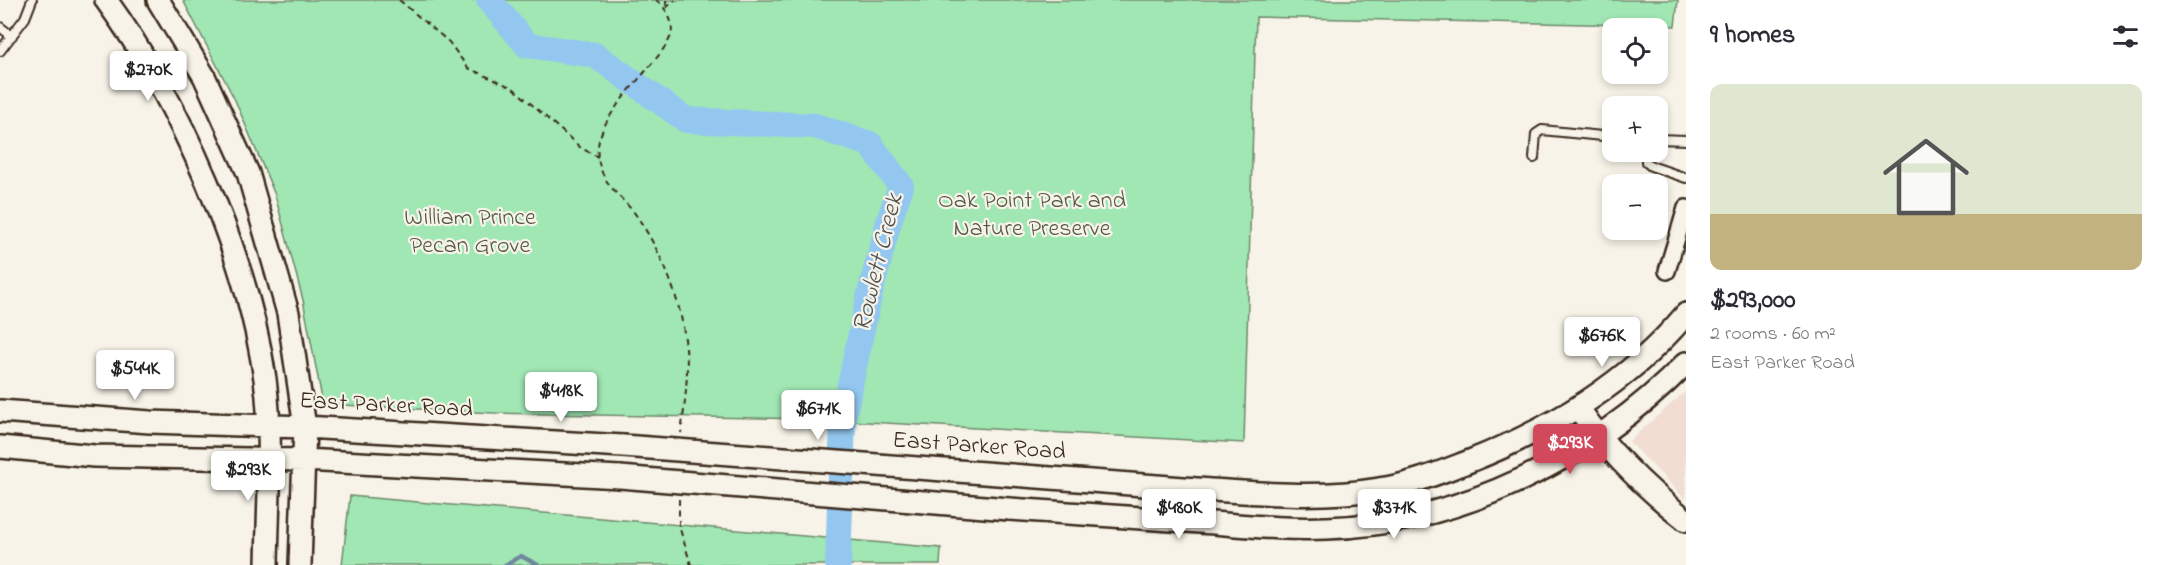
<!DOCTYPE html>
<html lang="en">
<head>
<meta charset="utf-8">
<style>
  body { margin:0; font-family:"Indie Flower",sans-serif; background:#f7f7f7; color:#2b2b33; height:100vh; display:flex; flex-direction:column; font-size:22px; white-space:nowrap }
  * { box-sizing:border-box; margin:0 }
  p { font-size:20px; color:#7c7c81 }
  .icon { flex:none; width:33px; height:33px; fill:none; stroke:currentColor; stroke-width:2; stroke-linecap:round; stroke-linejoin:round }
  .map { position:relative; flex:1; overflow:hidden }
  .details { display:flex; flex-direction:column; background:#fff; width:480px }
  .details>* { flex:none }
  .buttons { position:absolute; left:1602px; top:18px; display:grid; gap:12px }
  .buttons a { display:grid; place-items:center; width:66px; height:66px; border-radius:12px; background:#fff; box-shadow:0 3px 9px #0003; font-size:30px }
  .price { position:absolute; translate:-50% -51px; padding:0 14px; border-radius:6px; background:#fff; color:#222; font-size:20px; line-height:39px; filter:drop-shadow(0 2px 3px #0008) }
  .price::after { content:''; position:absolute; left:50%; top:36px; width:18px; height:14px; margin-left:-9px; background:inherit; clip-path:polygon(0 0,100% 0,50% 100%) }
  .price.selected { background:#d1495b; color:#fff }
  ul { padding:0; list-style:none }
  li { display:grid; align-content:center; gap:12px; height:318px; padding:0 24px }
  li+li { border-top:2px solid #e1e1e2 }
  li span { display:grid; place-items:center; height:186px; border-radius:12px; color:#555 }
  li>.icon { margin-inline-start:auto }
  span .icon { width:108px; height:108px; fill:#fffc; stroke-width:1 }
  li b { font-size:26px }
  h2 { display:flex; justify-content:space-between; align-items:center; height:72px; padding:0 24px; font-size:26px }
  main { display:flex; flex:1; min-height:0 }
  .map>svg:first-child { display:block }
  .built { fill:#f1ddd2 }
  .green { fill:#a0e7b4; stroke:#6e8869; stroke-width:1.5 }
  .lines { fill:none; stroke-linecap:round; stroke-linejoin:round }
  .stream { stroke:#70889c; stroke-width:4.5 }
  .river { stroke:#93c7f0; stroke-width:26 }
  .lane-casing { stroke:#3b2a1e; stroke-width:12 }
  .street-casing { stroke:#3b2a1e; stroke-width:20 }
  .secondary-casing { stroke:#3b2a1e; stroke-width:26 }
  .path { stroke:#3b2a1e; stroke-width:2; stroke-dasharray:6 4.5; stroke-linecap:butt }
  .lane { stroke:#f7f3e8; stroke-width:8 }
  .street { stroke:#f7f3e8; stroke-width:15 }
  .secondary { stroke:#f7f3e8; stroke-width:21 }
  .secondary-bridge-casing { stroke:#3b2a1e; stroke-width:26; stroke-linecap:butt }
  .secondary-bridge { stroke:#f7f3e8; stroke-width:21 }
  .labels { text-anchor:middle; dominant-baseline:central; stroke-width:4.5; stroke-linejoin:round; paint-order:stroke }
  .park-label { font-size:24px; fill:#545944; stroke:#f7f3e8 }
  .street-label { font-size:24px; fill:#3b2a1e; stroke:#f7f3e8 }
  .water-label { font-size:26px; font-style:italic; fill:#515152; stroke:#f7f3e8 }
</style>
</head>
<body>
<main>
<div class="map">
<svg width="1686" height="565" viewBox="0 0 1686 565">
  <rect width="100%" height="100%" fill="#f7f3e8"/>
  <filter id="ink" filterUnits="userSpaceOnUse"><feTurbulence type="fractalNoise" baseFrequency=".0167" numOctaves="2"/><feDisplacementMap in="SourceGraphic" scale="12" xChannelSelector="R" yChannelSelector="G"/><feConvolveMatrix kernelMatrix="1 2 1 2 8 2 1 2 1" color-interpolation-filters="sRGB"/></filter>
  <g filter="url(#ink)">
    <path class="built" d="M1686,391v109l-57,-59z"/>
    <path class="green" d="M183,0h1495l-3,26 -419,-9 -12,426 -431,-24 -319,-6 -171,-9 -20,-104 -28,-105 -40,-95z
      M350,496l591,52 -1,17h-598z"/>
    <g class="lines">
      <path class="stream" d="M505,565l16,-9 17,9"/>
      <path class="river" d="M489,0l38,45 68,10 91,65 129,6 55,18 31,42 -12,35 -21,80 -25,117 -5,147"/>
      <defs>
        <path id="lane" d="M0,27l12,9
          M0,51l25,-33 7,-18
          M1658,139l28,1
          M1646,152v10l5,4 35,12
          M1534,158l2,-24 6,-4 70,7"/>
        <path id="street" d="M1667,271l19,-63"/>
        <path id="secondary" d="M106,0c74,102 141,254 159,379 8,61 3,125 2,186
          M158,0l46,76 44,97 40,140 17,114 -5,138
          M1579,409c30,44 65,78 107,111
          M0,411l150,11 155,5 318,19
          M0,447l94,9 210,4 316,17
          M1011,475c62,5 124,9 186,14 60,4 122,10 182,0 31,-4 62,-17 91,-28 83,-33 158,-78 216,-147
          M1009,509c63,4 127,9 191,13 42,3 84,8 127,6 133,-4 267,-71 359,-165"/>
      </defs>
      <use href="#lane" class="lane-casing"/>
      <use href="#street" class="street-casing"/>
      <use href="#secondary" class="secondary-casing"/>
      <path class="path" d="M399,0l50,42 19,26 45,20 68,60 17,9
        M656,0c11,8 21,26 13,40 -18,33 -77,77 -71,118 5,31 28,40 42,63 28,43 46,93 47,145 0,22 -3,45 -6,67
        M666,0v8
        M666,8l9,-8
        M679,499v27l12,39"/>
      <use href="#lane" class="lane"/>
      <use href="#street" class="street"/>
      <use href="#secondary" class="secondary"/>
      <defs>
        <path id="secondary-bridge" d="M623,446l388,29
          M620,477l389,32"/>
      </defs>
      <use href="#secondary-bridge" class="secondary-bridge-casing"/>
      <use href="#secondary-bridge" class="secondary-bridge"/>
    </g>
  </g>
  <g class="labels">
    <g class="park-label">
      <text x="1032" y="201">Oak Point Park and<tspan x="1032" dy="28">Nature Preserve</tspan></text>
      <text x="470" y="218">William Prince<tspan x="470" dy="28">Pecan Grove</tspan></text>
    </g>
    <g class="street-label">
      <text transform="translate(386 406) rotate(3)">East Parker Road</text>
      <text transform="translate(979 447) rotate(4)">East Parker Road</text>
    </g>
    <g class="water-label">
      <text transform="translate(879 263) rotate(-76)">Rowlett Creek</text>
    </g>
  </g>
</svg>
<div class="buttons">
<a><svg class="icon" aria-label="locate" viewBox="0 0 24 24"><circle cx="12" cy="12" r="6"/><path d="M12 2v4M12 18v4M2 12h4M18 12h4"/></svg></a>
<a>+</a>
<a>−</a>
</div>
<b class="price" style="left:148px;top:102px">$270K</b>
<b class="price" style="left:1602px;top:368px">$676K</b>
<b class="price" style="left:135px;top:401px">$544K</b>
<b class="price" style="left:561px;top:423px">$418K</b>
<b class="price" style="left:818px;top:441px">$671K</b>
<b class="price selected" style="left:1570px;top:475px">$293K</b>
<b class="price" style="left:248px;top:502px">$293K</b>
<b class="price" style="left:1179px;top:540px">$480K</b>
<b class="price" style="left:1394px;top:540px">$371K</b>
</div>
<section class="details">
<h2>9 homes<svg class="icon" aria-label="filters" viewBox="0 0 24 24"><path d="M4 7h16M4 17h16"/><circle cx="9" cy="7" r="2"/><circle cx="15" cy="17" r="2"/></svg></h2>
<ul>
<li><span style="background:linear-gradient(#dfe7d0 70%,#c2b280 0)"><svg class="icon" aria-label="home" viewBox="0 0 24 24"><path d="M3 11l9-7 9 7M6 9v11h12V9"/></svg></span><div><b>$293,000</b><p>2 rooms · 60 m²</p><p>East Parker Road</p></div></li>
</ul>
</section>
</main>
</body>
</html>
